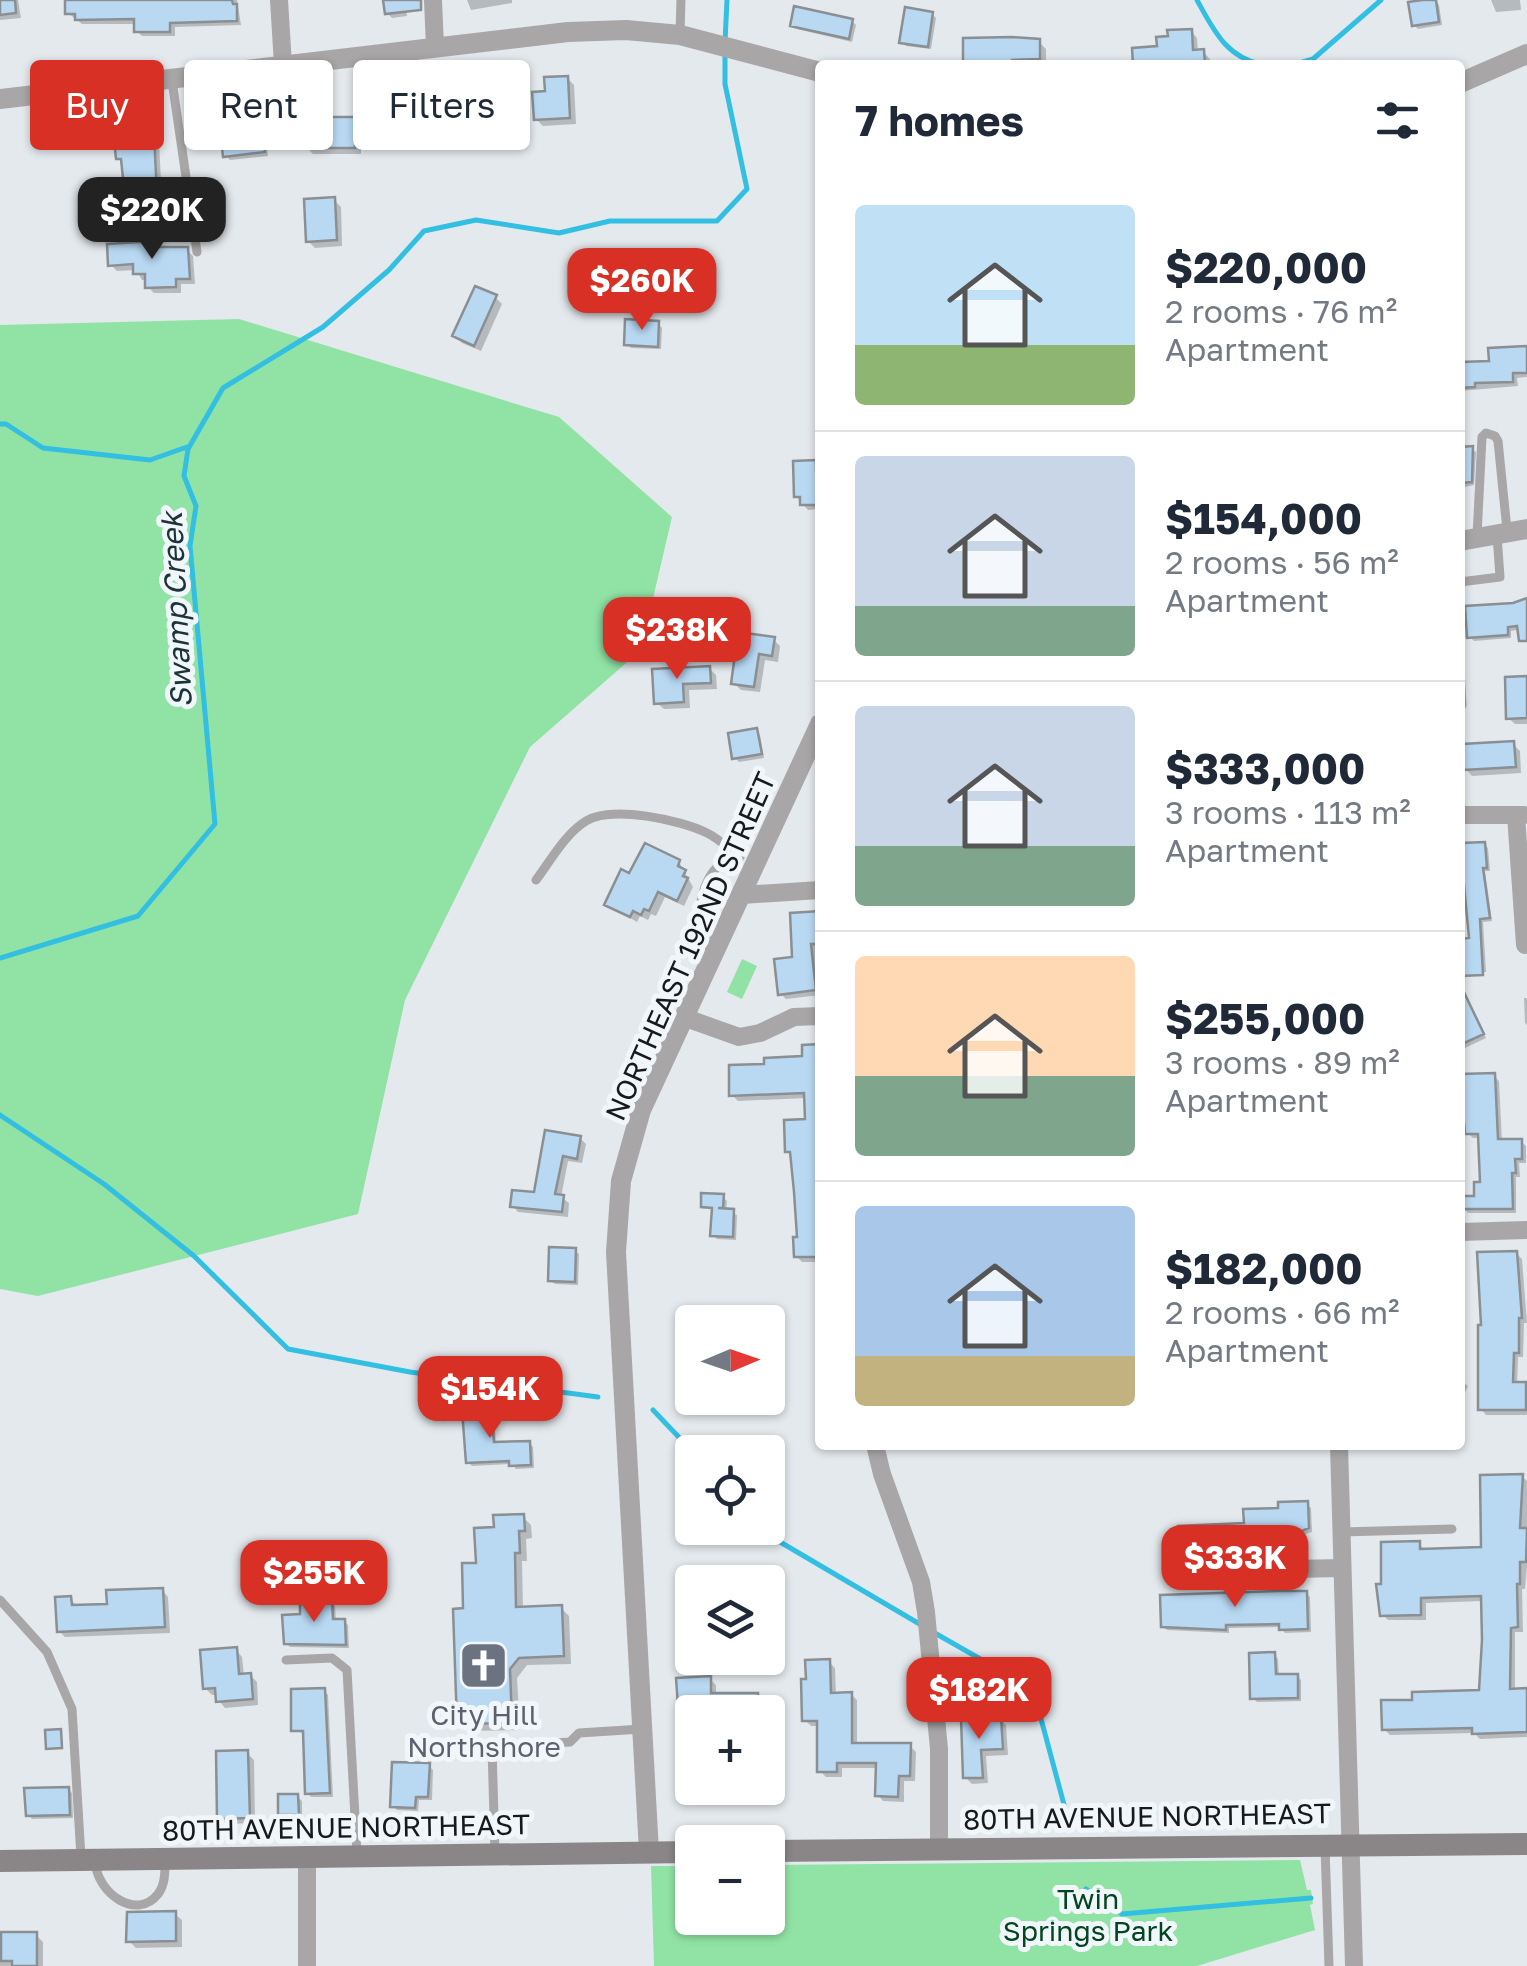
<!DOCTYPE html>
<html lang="en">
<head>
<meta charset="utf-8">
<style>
  body { margin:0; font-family:"Golos Text",sans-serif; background:#f2f2f3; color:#1f2937; height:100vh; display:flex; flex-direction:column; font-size:38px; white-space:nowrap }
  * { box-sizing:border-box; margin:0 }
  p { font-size:32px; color:#747a83 }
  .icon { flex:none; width:55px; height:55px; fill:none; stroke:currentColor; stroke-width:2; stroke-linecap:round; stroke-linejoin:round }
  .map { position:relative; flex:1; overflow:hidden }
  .side { position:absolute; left:815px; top:60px; width:650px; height:1390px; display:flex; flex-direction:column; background:#fff; border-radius:10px; box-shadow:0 2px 8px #0004 }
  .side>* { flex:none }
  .hud { position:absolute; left:30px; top:60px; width:635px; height:90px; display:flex; gap:20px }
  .needle { width:65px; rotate:88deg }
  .buttons { position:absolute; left:675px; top:1305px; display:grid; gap:20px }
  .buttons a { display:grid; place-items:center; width:110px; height:110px; border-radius:10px; background:#fff; box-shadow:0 2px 8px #0004; font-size:50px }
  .price { position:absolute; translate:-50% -85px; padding:0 22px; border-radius:20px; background:#d93025; color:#fff; font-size:32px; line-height:65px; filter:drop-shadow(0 2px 5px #0008) }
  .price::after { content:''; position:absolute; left:50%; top:60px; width:30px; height:22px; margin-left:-15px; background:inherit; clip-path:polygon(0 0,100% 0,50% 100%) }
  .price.on { background:#222; color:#fff }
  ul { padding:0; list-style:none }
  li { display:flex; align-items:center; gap:30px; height:250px; padding:0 40px }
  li+li { border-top:2px solid #e0e1e3 }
  li span { display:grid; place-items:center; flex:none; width:280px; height:200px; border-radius:10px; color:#555 }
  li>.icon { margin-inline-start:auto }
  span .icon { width:120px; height:120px; fill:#fffc; stroke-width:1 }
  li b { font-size:42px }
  h2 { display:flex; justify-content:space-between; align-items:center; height:120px; padding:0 40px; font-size:42px }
  .tag { padding:0 35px; border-radius:10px; background:#fff; box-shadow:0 2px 8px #0004; font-size:35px; line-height:90px }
  .tag.on { background:#d93025; color:#fff }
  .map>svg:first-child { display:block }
  .green { fill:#91e3a5 }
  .shadow { fill:#0003 }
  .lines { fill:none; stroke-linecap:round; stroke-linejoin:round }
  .stream { stroke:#32bfe2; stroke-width:5 }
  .building { fill:#b9d9f3; stroke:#8a8f93; stroke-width:2.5 }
  .service { stroke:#a9a6a7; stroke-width:9 }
  .minor { stroke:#a9a6a7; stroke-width:18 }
  .tertiary { stroke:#a9a6a7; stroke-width:20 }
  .secondary { stroke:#8a8687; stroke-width:22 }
  .labels { text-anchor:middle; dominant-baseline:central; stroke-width:10; stroke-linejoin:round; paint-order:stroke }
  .street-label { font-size:28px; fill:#17191b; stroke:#f1f6fb }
  .worship-label { font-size:28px; fill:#5b616d; stroke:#f1f6fb }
  .park-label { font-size:28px; fill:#01461e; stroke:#f1f6fb }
  .water-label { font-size:30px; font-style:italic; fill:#1d333a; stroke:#f1f6fb }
</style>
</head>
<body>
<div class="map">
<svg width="1527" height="1966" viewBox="0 0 1527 1966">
  <rect width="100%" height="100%" fill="#e4e9ed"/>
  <path class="green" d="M239,319l320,98 113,100 -31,133 -111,97 -125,253 -47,214 -320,82 -38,-7v-964z
    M742,959l15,7 -15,33 -15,-7z
    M1300,1860l7,30h4l2,14 -3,1 5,25 -118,36h-543l-3,-100h41v52h76v-53z"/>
  <path class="shadow" d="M0,0h18l3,18 -21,2z
    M67,0h170l4,25 -66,2v9h-33l-5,-5v-7h-55l-14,-11z
    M386,0h19l2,16 -15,2 -5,-5z
    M467,0h45v3l-41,7z
    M1435,0l4,5 3,20 -24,4 -4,-4z
    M1491,0h29l1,10 -25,2z
    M932,14l4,4 -5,31 -25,-3 -4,-4z
    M852,21l4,4 -4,17 -55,-13 -4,-4z
    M1191,31l6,7 1,14h5l7,7v6h-93l-1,-4 19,-1z
    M1039,42l7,7v16h-80z
    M567,78l7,7 2,39 -33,2 -7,-7z
    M435,95l7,7 3,22 -52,7 -7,-7z
    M503,101l4,4 3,33 -12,1 -5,-10 -11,1 -5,-4z
    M146,110l6,6 2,21 5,5 3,58 -29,3 -6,-6 -3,-33 -5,-6z
    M354,119l7,7v28h-48l-7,-7z
    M260,126l5,4 3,26 -38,4 -4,-4z
    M334,200l7,7 1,39 -27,2 -7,-7z
    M155,244l6,6h26l6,6 2,28h-14v9h-27l-6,-6v-7h-6l-6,-10 -19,1 -6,-6z
    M495,297l7,7 -21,47 -19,-8 -7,-7z
    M658,323l4,5 -1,21 -30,-1 -4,-4z
    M1527,349v28l-10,1 1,8 -58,5v-27l32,-1z
    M1460,449h12l4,3 -2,33 -14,3z
    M795,463h25v46l-12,1 -12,-14z
    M1527,603v25l-16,3v7l-37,3 -4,-4z
    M740,635l33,4 7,7 -2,16 -13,-2 -5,32 -19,-2 -7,-7z
    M709,668l7,7 1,14 -28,1 1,18 -26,1 -7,-6 -2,-32z
    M1527,679v45h-12l-7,-6z
    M756,731l4,4 4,23 -25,4 -4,-4z
    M1513,744l7,7 1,22 -49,3 -6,-7z
    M1484,844l4,4 2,23h-5l7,50 -9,1 3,50 -26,2v-33h12z
    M679,862l14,25 -9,19 -19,-9 -9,19 -5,-2 -3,6 -8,-4 -3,6 -30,-18 24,-27z
    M820,914v34l-5,1 5,46 -34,4 -6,-6z
    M1524,998h3v27l-2,-2z
    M1467,1002l19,36 -21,10 -5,-6v-36z
    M820,1046v216h-18l-6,-6 4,-17 -7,-83 -5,-5 20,-30 -1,-23 -69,3 -6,-6 35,-28 38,-8z
    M1460,1076h34l5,5 3,61 19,-1 5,5v17h-7l1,14h-4v36h-48l-4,-5 13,-10 6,-13 -2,-47h-8l-5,-5 -8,-34z
    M547,1133l33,5 6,6 -4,19 -14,-2 -7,36 8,6 -1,14 -50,-5 -5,-6 23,-11z
    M723,1197l4,4 -1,10 11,4 -1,25 -19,-1 -4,-4 1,-25 -11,-4z
    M574,1250l5,4 -1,31 -23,-1 -4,-4z
    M1516,1253l6,6 5,64h-3l-1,34h-5l-1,28 10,2v28h-41l-5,-6z
    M1460,1380l8,6 -8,18z
    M490,1411l4,4 2,29 33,-1 4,4 1,21 -18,1 -5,-5 -39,2 -4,-4z
    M1522,1476l5,5v85l-2,23h-3l1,43h-8v59h12v46l-47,2 -6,-6 -84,2 -6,-6 31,-27 67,-10 1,-91 -57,2v17h-38l-6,-6 2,-28 35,-42 7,7 58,-2z
    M1307,1504l4,4 1,24 -10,3v11l-16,1 -5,-5 -56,2v4l-16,1 -3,9h-20l-4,-4 99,-44z
    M523,1517l8,8 1,13 -6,1 1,22h-5l1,48 38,-1 8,8 2,48 -44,1 -10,13 3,52 -52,1 -8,-8 6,-112 12,-46 19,-35z
    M162,1590l6,7 2,36 -105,4 -6,-6 11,-32 6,6 34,1z
    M1306,1593l4,4 1,35 -26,1 -5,-6 -51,1v5l-62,-3 -4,-4z
    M331,1602l4,4 1,16 8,-1 4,4 1,23 -59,-1 -4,-4 17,-27z
    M236,1650l6,7 2,19 6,-1 7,7 1,23 -33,3 -6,-7 -1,-6h-6l-7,-7z
    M1274,1655l4,4 1,17h18l4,4v21l-44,1 -4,-4z
    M829,1662l6,6 1,27 15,-1 6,6v46h53l6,6 -1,29h-11v21l-21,-1 -5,-6v-27h-36v9h-16l-6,-6v-45h-9l-6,-6z
    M710,1679l6,6v10h41l5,6 1,11h-71v7v-9l-6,1 -6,-6z
    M324,1691l4,4 5,102h-22l-4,-4 -2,-59 -11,-4z
    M1000,1719l6,6 2,30 -22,1 2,27 -16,1 -7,-7 -1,-57z
    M247,1753l7,7 1,63 -28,1 -7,-6z
    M429,1766l4,4 -1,30h-13l-1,11 -21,-1 -4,-4z
    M692,1769v19h26v11l-30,1 -6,-6v-24z
    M68,1789l4,4 1,25 -41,1 -4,-4z
    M297,1796l5,5v17h-18l-4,-4z
    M175,1914l7,6v27l-46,1 -7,-7z
    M0,1935h36l7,7v24h-43z"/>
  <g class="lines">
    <path class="stream" d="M1197,0c17,31 29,57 66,65
      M725,42l2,-42
      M1293,65l20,-6 68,-59
      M0,424h6l37,24 107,12 37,-13
      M0,958l138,-42 77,-92 -25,-278 6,-40 -12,-30 4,-27 35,-61 100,-61 66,-57 35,-39 52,-11 83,13 51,-12h107l30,-32 -22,-105v-31
      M0,1115l104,69 90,72 94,93 122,23 188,25
      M653,1410l40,42
      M764,1528l11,11 148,87
      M933,1632l100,57 33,123
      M1086,1889l36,25 189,-16"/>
  </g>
  <path class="building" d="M0,0h15l1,13 -16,2z
    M65,0h167l1,4h4v17l-67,2v9h-36v-13l-59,1v-6h-10z
    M383,0h38v10l-36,4z
    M1422,0h14l3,22 -27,4 -4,-24z
    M794,6l59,13 -4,20 -59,-13z
    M905,7l28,5 -5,35 -29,-4z
    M1192,29l1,21 11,-1 1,16h-72l-1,-17 25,-2 -1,-9 12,-1 -1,-6z
    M1012,37l28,2v20l-28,1v5h-49v-27z
    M568,76l2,42 -36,2 -2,-28 13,-1 -1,-14z
    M436,92l3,26 -55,7 -3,-26z
    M504,98l3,37 -16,1 -1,-10 -15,1 -2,-20 4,-1v-6z
    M147,108l3,26h4l3,61 -32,3 -4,-39h-5l-5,-48z
    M304,117h51v31h-51z
    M261,124l4,28 -42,5 -3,-28z
    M335,197l2,43 -31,2 -2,-43z
    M156,241v6h32l2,32h-14v8l-31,1v-14h-12v-10l-25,2 -1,-22z
    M475,286l22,9 -23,51 -22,-10z
    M625,319l34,2 -1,26 -34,-2z
    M1527,346v27h-14v9l-38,1v4l-15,1v-26l29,-1 -1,-13z
    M1473,446l-1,36 -12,1v-36z
    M816,460v10h4l-3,35h-17v-8h-6l-1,-36z
    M1527,598v43h-8l-2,-15 -9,1v8l-41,3 -2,-32 48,-3z
    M738,632l37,5 -3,19 -13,-2 -5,33 -23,-3z
    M710,666l1,17 -28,1 1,18 -30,2 -2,-35z
    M1527,676v42l-21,1 -1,-42z
    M757,728l5,26 -30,5 -4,-26z
    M1514,741l2,26 -53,3 -1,-26z
    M1485,842l2,26h-4l7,50 -10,1 3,56 -23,1v-37l9,-1 -9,-95z
    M645,843l35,17 -2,6 8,4 -3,6 5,2 -11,23 -19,-9 -9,19 -5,-2 -3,6 -8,-4 -3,6 -26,-12 17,-36 8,4z
    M820,911v33h-9l5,46 -38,5 -4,-36 18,-2 -2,-44z
    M1460,984l24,50 -24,11z
    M820,1044v213h-26l-1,-20h4l-3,-45 -4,-40h-5l-1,-32 21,-1 -1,-26 -75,3v-31l35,-1v-6l38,-2v-11z
    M1495,1073l3,66h24v20h-7l1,14h-4l1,36h-52v-13h13v-14h6l-2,-48h-13l-5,-60z
    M545,1130l36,6 -4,23 -14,-3 -8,38 9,1 -2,17 -52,-5 2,-17 22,2z
    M701,1193l23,1 -1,14h-5l16,1 -1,28 -23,-1 2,-28 -11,-1z
    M549,1247l27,1 -1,34 -27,-1z
    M1517,1251l5,67h-3v35h-5l-1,29h13v28h-48v-85h3l-4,-73z
    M491,1408l3,34 36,-1 1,24 -22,1v-5l-43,2 -4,-53z
    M1523,1474l-3,54h7l-1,34h-6v22h-3l1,43 -7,1 -1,61 17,-1v44l-55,2v-6l-90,2 -1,-30h31v-8l67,-2 3,-50 -1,-44 -60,2v17l-41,1 -4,-32h5v-42l39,-1v8l61,-2 -1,-72z
    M1308,1501l1,27 -10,4v11l-19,1 -1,-5 -57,2v4h-17l-3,9 -23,1 -1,-29 66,-3 -1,-14 35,-1v-6z
    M524,1514l1,17h-6l1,22h-5l1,54 46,-2 2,51 -45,2 -9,11 2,54 -55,1 -4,-115 10,-1 -1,-45h14l-2,-35 20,-1 -1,-12z
    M163,1588l2,39 -108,5 -2,-35 16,-1 1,9 35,-1 -1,-14z
    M1278,1591h29l1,38 -29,1v-6l-53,1v5l-65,-3 -1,-32z
    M332,1599l1,20h12l1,26 -62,-1 -2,-29 18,-1v-13z
    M237,1647l2,27 12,-1 2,26 -37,3 -1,-14 -12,1 -3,-39z
    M1275,1652l1,22h22v24l-48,1 -1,-46z
    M830,1659l1,34 21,-1v51h59l-1,33h-11l-1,21 -23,-1 1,-33h-39v9h-20v-51h-15l-1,-42h5l-1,-19z
    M711,1676v17h47v19h-68l-1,-7 -11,1 -2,-28z
    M325,1688l5,105 -25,1 -2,-63h-12v-42z
    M1001,1716l2,33 -22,1 2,28h-20l-2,-60z
    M61,1729l1,19 -16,1 -1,-19z
    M248,1750l2,68 -33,1 -1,-68z
    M392,1762l38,1 -2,34h-12l-1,11 -25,-1z
    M679,1767h13v28h-12z
    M69,1787l1,28 -44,1 -2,-28z
    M278,1794h20l1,21h-21z
    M176,1911v30l-50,1 1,-30z
    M1,1932h36v34h-25v-5h-11z"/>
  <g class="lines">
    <path class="service" d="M680,32l1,-32
      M172,81l25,171
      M1477,536l5,-99 4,-4 9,3 3,5 9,89
      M1460,582l40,-5 -3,-42
      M1460,670l2,35
      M536,880c15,-20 29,-46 50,-59 26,-16 95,-1 121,12 11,5 21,15 31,23
      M719,941l-21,-21c3,-28 10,-59 42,-63
      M1341,1532l111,-3
      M0,1600l47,52 25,57 9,148
      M286,1660l46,-2 15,12 10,184
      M1325,1847l4,119
      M495,1854l-3,-107 78,-5 9,-9 63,-4
      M95,1861c2,33 42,60 63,33 7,-9 7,-21 7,-32"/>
    <path class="minor" d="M279,0l4,65
      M433,0l2,47
      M1460,815h64
      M1516,815l9,130
      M742,895l78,-5
      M683,1017l56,20 21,-4 34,-16 26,-1
      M1460,1232l67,-2
      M875,1445l7,29 39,108 5,30 13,137v100
      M1339,1445l15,521
      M1187,1571l154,-3
      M307,1858v108"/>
    <path class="tertiary" d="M1460,83l67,-29
      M0,99l568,-67 58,-2 54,5 140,37
      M1460,541l67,-12
      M649,1852l-33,-600 5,-71 20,-71 179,-386"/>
    <path class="secondary" d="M768,1851l759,-7
      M0,1861l692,-9"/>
  </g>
  <defs>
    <symbol id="church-square" viewBox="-11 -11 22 22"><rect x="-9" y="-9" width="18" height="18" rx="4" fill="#6b7280" stroke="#f1f6fb"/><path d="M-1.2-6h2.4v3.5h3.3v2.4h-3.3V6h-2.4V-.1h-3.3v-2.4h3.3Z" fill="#fff"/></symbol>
  </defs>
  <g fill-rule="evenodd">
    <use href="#church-square" x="456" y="1638" width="55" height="55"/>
  </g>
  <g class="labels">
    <g class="street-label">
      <text transform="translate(690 946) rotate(-66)">NORTHEAST 192ND STREET</text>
      <text transform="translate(1147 1816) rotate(-1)">80TH AVENUE NORTHEAST</text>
      <text transform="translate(346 1827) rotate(-1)">80TH AVENUE NORTHEAST</text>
    </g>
    <g class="worship-label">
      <text x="484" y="1714">City Hill<tspan x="484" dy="32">Northshore</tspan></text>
    </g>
    <g class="park-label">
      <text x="1088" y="1898">Twin<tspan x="1088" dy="32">Springs Park</tspan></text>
    </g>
    <g class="water-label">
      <text transform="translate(176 610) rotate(-93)">Swamp Creek</text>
    </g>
  </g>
</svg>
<div class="buttons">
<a><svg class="needle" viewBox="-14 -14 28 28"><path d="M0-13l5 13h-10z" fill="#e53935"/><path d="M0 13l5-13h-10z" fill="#747a83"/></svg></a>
<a><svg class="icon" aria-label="locate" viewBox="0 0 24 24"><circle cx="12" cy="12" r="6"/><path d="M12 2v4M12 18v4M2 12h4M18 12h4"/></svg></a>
<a><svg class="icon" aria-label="layers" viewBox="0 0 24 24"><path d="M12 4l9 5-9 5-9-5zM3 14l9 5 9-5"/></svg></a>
<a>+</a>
<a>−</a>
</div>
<b class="price on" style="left:152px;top:262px">$220K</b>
<b class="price" style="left:642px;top:333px">$260K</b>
<b class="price" style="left:677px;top:682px">$238K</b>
<b class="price" style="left:490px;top:1441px">$154K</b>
<b class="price" style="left:1235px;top:1610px">$333K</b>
<b class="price" style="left:314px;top:1625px">$255K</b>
<b class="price" style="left:979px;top:1742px">$182K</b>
<div class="hud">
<a class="tag on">Buy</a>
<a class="tag">Rent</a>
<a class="tag">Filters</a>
</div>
<section class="side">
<h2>7 homes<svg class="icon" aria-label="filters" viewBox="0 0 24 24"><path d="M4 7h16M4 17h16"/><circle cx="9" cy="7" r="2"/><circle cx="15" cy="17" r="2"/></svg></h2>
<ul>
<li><span style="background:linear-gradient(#bfe0f5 70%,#8fb573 0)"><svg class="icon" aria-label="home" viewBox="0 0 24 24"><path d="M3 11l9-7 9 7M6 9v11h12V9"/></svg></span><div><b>$220,000</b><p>2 rooms · 76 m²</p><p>Apartment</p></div></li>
<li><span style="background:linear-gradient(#c9d6e8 75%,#7fa58c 0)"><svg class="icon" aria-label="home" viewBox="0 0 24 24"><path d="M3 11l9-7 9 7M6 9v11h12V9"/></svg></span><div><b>$154,000</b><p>2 rooms · 56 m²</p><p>Apartment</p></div></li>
<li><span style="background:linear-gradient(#c9d6e8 70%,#7fa58c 0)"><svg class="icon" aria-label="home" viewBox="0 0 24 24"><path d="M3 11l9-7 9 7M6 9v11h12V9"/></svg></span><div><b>$333,000</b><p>3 rooms · 113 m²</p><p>Apartment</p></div></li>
<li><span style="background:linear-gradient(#ffd9b3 60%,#7fa58c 0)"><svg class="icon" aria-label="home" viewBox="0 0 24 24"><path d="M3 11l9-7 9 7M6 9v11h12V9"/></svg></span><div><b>$255,000</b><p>3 rooms · 89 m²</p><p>Apartment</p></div></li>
<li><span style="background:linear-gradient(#a9c7e8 75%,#c2b280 0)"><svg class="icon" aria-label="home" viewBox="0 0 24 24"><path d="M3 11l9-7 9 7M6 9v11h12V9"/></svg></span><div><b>$182,000</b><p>2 rooms · 66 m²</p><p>Apartment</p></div></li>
</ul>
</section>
</div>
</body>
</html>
